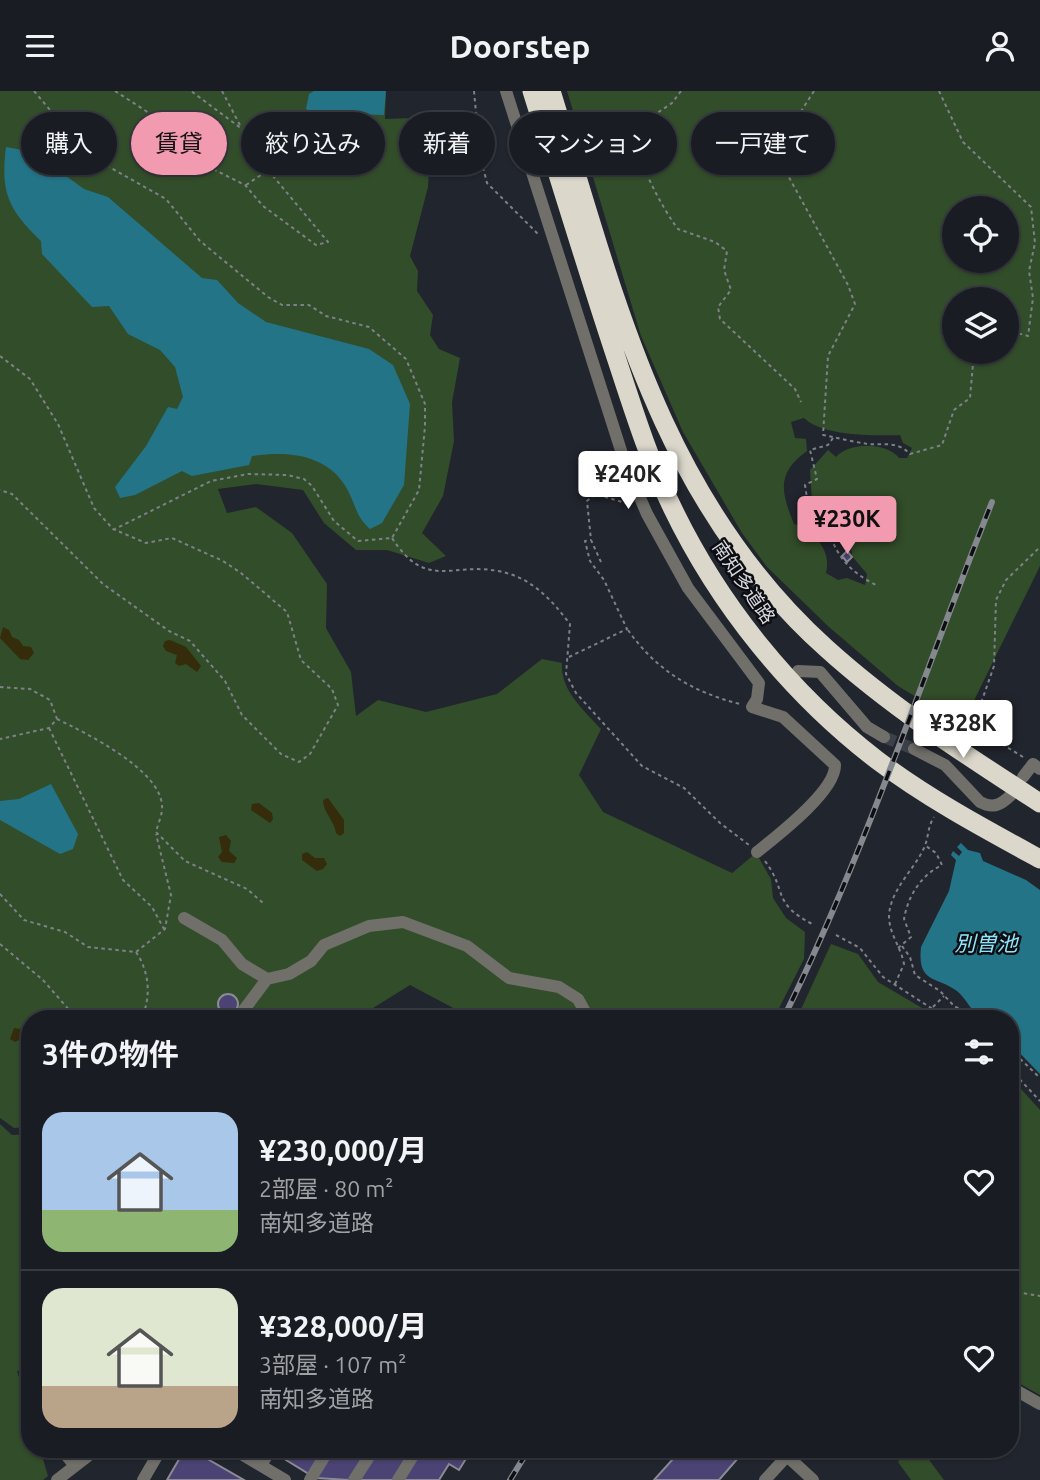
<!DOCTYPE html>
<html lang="ja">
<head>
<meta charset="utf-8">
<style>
  body { margin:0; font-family:Ubuntu,"Noto Sans JP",sans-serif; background:#22252a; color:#f1f3f6; height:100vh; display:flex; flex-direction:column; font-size:26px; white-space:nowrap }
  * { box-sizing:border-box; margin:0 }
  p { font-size:23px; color:#9fa1a5 }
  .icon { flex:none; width:38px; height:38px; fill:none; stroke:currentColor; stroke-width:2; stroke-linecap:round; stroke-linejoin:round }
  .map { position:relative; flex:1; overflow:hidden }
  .details { position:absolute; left:21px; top:919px; width:998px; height:448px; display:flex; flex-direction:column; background:#191c22; border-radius:28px; box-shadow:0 2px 5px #0004,0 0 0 2px #373a40 }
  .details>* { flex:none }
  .hud { position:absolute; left:21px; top:21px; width:999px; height:63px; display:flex; gap:14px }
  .fabs { position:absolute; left:942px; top:105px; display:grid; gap:14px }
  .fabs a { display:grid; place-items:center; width:77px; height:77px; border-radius:50%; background:#191c22; box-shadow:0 2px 5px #0004,0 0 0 2px #373a40; font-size:35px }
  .price { position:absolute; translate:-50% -60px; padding:0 16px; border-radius:7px; background:#fff; color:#222; font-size:23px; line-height:46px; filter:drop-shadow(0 2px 4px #0008) }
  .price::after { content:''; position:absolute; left:50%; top:42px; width:21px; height:16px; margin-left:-10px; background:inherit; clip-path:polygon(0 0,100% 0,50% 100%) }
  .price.active { background:#f29ab0; color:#111 }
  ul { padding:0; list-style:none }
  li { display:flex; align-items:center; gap:21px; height:175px; padding:0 21px }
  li+li { border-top:2px solid #373a40 }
  li span { display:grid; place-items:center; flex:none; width:196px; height:140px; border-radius:21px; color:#555 }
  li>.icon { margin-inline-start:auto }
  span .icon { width:84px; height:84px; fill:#fffc; stroke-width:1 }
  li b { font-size:30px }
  h2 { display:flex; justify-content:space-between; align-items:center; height:84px; padding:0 21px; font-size:30px }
  .chip { padding:0 24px; border-radius:32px; background:#191c22; box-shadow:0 2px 5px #0004,0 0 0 2px #373a40; font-size:24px; line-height:63px }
  .chip.active { background:#f29ab0; color:#111 }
  header { display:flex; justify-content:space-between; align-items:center; height:91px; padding:0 21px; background:#191c22; font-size:32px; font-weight:700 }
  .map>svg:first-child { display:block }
  .green { fill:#324d29; fill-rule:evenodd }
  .sand { fill:#342c0a }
  .water { fill:#247488 }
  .building { fill:#4a4373; stroke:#8b8a95; stroke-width:2 }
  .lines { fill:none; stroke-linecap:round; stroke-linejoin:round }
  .minor-tunnel { stroke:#3c4048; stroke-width:12; stroke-dasharray:12 6; stroke-linecap:butt }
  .path { stroke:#7e8188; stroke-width:2; stroke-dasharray:3.5 3.5; stroke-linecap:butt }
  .minor { stroke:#706f6a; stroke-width:12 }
  .highway { stroke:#dbd7cb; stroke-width:19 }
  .rail-casing { stroke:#85888e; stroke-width:6 }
  .rail { stroke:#0c0e12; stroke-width:3.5; stroke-dasharray:10; stroke-linecap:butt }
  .labels { text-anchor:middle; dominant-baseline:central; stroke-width:5; stroke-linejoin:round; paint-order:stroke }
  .street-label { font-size:19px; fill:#d7d9df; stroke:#0c0e12 }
  .water-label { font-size:21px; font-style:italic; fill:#90e4fc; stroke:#0c0e12 }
</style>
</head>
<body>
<header><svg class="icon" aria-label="menu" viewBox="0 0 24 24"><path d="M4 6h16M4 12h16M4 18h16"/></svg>Doorstep<svg class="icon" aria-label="person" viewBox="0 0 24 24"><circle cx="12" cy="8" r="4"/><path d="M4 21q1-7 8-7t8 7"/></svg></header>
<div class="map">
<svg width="1040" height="1389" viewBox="0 0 1040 1389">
  <rect width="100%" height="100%" fill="#21252d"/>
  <path class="green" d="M0,0h386l-1,28 28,-1 18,15 -3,54 -18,69 8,15 -1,20 16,24 -3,20 9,14 21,9 -8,44 2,39 -11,55 -21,37 24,23 -17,7 -42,-13h-31l-32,-27 -21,-33 -47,-6 -38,5 9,24 29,-6 36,26 35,51 -1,44 25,44 5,44 22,-16 48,12 71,-18 45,-35 20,4c-2,27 22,47 39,66l-22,46 24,37 129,61 24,-20 15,26 2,19 13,20 19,14 -1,27 -30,59h-302l-62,-33 -53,33 -327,1v108l-16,1 -14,-10z
    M567,0h473v475l-78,159 -64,-39 -69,-59 -62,-60 -25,-34 -59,-101 -42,-96zM954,117h52v53h-52zM954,208h52v53h-52zM804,327c18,18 70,18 96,17l3,8 9,5 -5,10h-8c-13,-16 -49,-16 -63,-1l-8,-7 -18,20 2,31 8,16 11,5 20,24 1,10 15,18 -2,11 -18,-7 -9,2 -12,-7c6,-22 -12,-43 -32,-49 -13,-32 -18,-51 13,-73l-1,-12 -11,-1 -4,-16z
    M831,853l27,10 20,28 61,36h-142z
    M1010,986l30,33v285l-30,-17z
    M0,1033l12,11 18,-1v235l-13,2 13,43v35h10l8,27 -5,4h-43z
    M906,1358h15l23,31h-33l-13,-18z"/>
  <path class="sand" d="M3,536l6,3 3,7 7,3 4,6 8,1 3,6 -6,7 -8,-1 -20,-21z
    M170,549l16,7 15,19 -4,6 -11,-8 -7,2 -4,-3 2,-8 -11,-4 -3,-5 2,-5z
    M328,707l16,22v13l-4,3 -4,-3c-2,-13 -13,-21 -13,-33z
    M259,712l13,10 1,6 -3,4 -19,-13 1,-6z
    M226,744l5,6 -2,10 8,7 -3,5 -12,-1 -4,-5 4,-5 -3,-15z
    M307,761l8,6h9l3,6 -4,5 -6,2 -15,-11v-6z
    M14,937l14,2 2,-2v12l-7,-2 -8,4 -5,-3z"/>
  <path class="water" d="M314,0h72l-2,24 -70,-2 -8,-4 3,-15z
    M6,56l27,5 51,37 24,8 94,81 15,2 21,23 28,19 103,27 24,16 17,39 -6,81 -22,38 -12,6c-12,-11 -13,-18 -19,-32 -17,-42 -60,-47 -99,-41l-3,9 -57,11 -10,-5 -47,24 -15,3 -5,-11 31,-41 22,-39 9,2 6,-12 -8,-30 -15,-17 -32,-16 -19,-28 -17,1 -50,-53 -1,-13c-32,-31 -41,-48 -35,-94z
    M51,693l27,50 -5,15 -13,5 -60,-34v-19l19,-2z
    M961,752l7,7 12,3 3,8 43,19 14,10v184l-30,-31v-24l-32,-1c-6,-8 -13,-20 -21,-27 -20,-15 -40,-7 -36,-44l28,-56 7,-31 -5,-5 2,-4 6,5 3,-4 -5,-5z"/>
  <path class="building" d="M847,460l5,6 -5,5 -5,-6z
    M218 913a10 10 0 1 1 20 0a10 10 0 1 1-20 0Z
    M202,919l11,1v8h-10z
    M411,920l15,7 -19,1z
    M185,1358h5l54,31h-77z
    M293,1358h31l-15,25 -23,-14z
    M333,1358h35l-19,31 -33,-2z
    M378,1358h35l-19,31h-35z
    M422,1358h50l-13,21 -10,-6 -10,16h-36z
    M682,1358h64l-27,31h-65z"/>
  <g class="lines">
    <path class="minor-tunnel" d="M884,646l30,12"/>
    <path class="path" d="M34,0l54,64 78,44 34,42 68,56 14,8h27l17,11 43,11 37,32 19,45v22l-6,64 -27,48 -34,3 -24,-20 -22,-35 -8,-7 -17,-4 -39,-1 -37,7 -96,48
      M115,0l31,20 67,58 32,16 18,21 53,39 12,-3 -60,-72 -5,-15 -21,-26 -51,-38
      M222,0l19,36
      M474,0l6,64 7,28 52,52
      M681,0l-9,12 -34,23c-10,22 26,85 40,103l37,13 12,9 -3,19 7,20 -13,17 2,12 75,70 6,13
      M814,0l-34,53 5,26 63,115 7,19 -27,52 -5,79c15,3 31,7 45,9 15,1 30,-3 42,10l32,-9 12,-35 16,-12 4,-46
      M939,0l24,51 68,65 4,36 -6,28 4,27 -5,38 -22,-6
      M246,94l21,-14
      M0,265l30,23 28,45 36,84 19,21 33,14 26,-5 51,23 18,12 46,39 14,48 31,29 6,16 -28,49 -11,8 -18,-8 -39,-39 -17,-34 -35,-40 -21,-10 -66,-47 -91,-90 -12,-4
      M833,347l-5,7 -18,5 7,29 -12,6 3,20 12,24 9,3c9,27 22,40 47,53
      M392,447c34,53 60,24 106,33 33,6 53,28 72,53l-4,50 10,19 66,73 42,22 36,35 29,22
      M601,471l-10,-22 -4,-39 8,-7 34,10
      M628,539c28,40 64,62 112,74
      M569,566l58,-28 -23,-49 -14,-19 -5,-20 6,-1
      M0,596l30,2 20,11 7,19 -8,9 -49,11
      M57,628c29,14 104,51 105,87 1,7 -4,18 -6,26l29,29 62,28 16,14
      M49,637l74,152 29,27 12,22
      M1023,666l-50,-31 21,-60 2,-66 10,-20 34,-33
      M765,770c23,31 6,41 47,63
      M0,803l24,26 41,12 23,15 48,5 29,-23 6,-34 -15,-61
      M836,844l24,13 23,29 65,42
      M0,853l43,36 34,39
      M902,855l8,11 5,18 25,16 15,16 14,4 7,8
      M898,857l13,-11 -7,-18c4,-23 17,-44 38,-54l-6,-12 -10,-7
      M136,861c13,19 16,45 5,67
      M895,893l9,-20c-3,-17 -15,-30 -15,-48 1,-26 25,-46 35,-68 5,-11 3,-20 10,-31
      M933,916l11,-11
      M1010,958l30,29
      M1010,978l30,32
      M1010,1141l4,-22
      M1010,1200l30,5"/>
    <path class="minor" d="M506,0l119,372 22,51 41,74 71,95 -2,16 -5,8 31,10 52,48c1,26 -58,71 -78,87
      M798,580l22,1 47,55 17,10
      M914,658l31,16 35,37c13,7 21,3 31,-7
      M1023,686l10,-13 7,5
      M184,827l38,22 20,24 25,15
      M237,928l30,-40 22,-5 22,-13 13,-16 45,-19 34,-4 64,24 42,32 50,9 19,12 11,20
      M1010,1296l30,17
      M61,1358l14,17
      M233,1358l52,31
      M261,1374l10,-16
      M57,1389l40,-31
      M143,1389l18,-31
      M310,1389l19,-31
      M354,1389l20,-31
      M398,1389l18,-29
      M765,1389l22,-24 26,24"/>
    <path class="highway" d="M532,0c27,86 53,172 81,257 18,54 34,108 59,159 47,98 119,187 205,253 50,38 108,69 163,99
      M551,0c63,204 109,408 275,557 65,59 140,107 214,155"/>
    <defs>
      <path id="rail" d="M783,928c83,-168 140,-344 209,-517
        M510,1389l19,-31"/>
    </defs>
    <use href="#rail" class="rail-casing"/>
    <use href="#rail" class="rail"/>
  </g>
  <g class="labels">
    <g class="street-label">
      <text transform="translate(744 491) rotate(56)">南知多道路</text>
    </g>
    <g class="water-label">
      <text x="986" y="852">別曽池</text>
    </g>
  </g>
</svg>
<div class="fabs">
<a><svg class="icon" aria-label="locate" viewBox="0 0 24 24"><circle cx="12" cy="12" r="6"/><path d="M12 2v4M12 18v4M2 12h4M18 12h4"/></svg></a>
<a><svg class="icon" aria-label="layers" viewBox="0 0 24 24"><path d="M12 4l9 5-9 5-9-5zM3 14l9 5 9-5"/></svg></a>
</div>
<b class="price" style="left:628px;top:420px">¥240K</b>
<b class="price active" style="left:847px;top:465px">¥230K</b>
<b class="price" style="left:963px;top:669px">¥328K</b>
<div class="hud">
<a class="chip">購入</a>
<a class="chip active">賃貸</a>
<a class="chip">絞り込み</a>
<a class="chip">新着</a>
<a class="chip">マンション</a>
<a class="chip">一戸建て</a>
</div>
<section class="details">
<h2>3件の物件<svg class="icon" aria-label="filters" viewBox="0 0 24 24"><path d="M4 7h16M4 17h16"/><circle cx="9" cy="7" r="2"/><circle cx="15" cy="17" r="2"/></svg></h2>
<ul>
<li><span style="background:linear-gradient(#a9c7e8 70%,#8fb573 0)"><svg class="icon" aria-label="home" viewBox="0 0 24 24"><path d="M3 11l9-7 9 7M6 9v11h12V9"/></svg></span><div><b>¥230,000/月</b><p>2部屋 · 80 m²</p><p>南知多道路</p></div><svg class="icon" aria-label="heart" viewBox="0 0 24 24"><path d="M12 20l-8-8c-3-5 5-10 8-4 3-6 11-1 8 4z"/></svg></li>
<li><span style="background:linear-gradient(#dfe7d0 70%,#b9a48a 0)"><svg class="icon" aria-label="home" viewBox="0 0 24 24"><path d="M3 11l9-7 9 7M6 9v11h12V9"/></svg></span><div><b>¥328,000/月</b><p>3部屋 · 107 m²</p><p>南知多道路</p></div><svg class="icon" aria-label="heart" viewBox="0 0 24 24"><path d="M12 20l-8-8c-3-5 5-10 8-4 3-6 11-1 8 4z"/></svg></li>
</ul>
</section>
</div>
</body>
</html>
